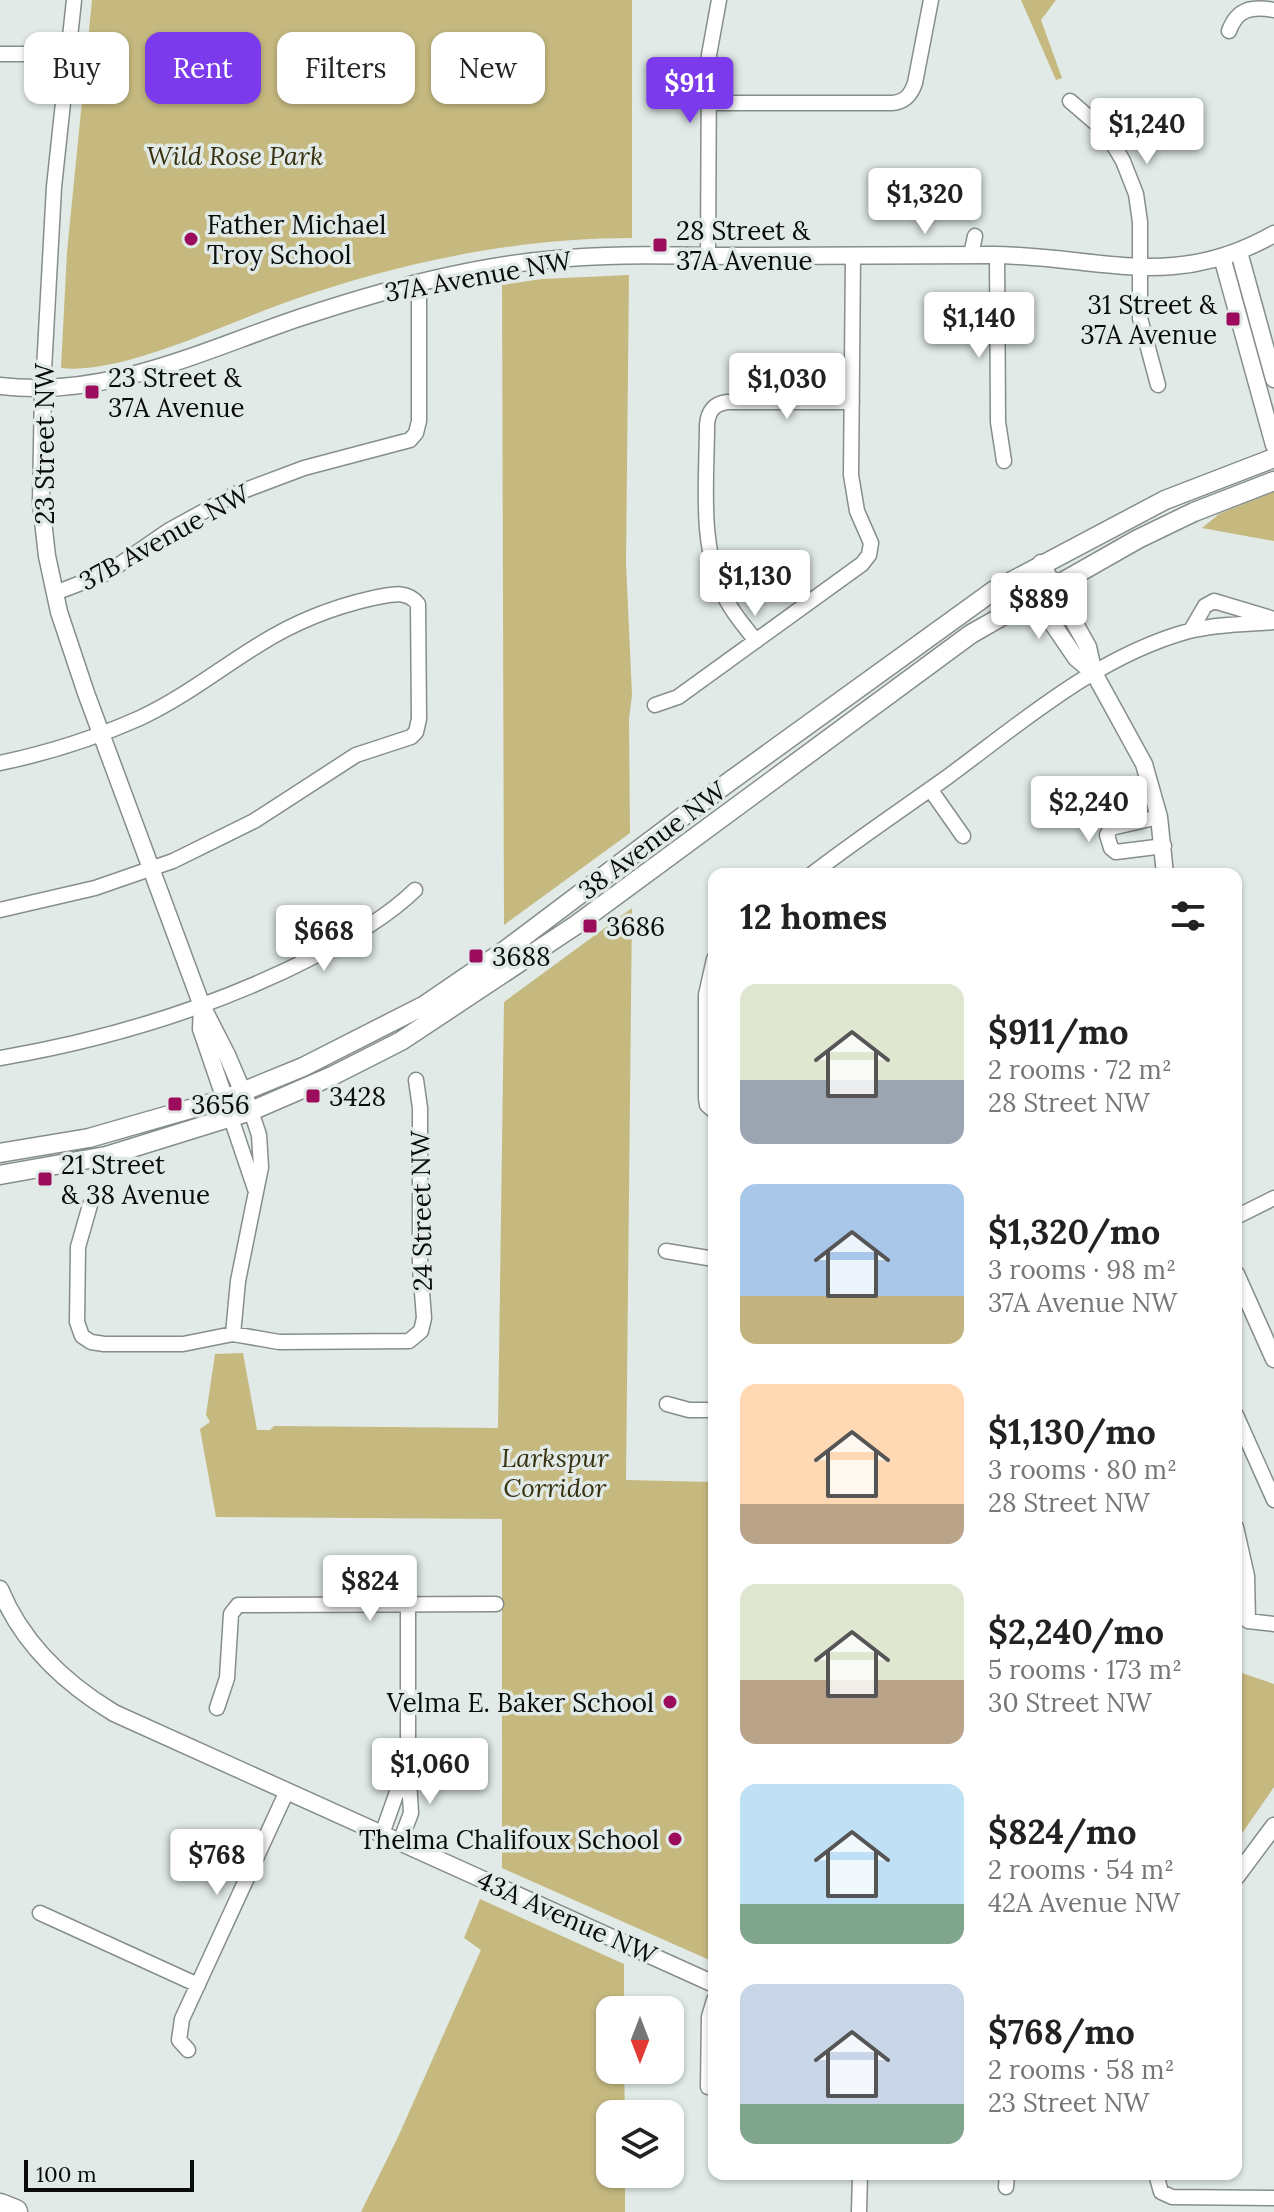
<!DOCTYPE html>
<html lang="en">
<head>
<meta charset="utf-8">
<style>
  body { margin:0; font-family:Lora,serif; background:#f2f2f2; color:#222; height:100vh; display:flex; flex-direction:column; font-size:30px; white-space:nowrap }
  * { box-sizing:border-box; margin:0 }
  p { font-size:26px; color:#767676 }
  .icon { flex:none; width:44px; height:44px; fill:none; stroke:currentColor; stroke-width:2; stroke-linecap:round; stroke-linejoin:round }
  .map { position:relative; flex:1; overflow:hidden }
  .side { position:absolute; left:708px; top:868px; width:534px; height:1312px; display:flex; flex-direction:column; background:#fff; border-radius:16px; box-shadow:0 2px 6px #0004 }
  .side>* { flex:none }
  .banner { position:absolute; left:24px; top:32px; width:564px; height:72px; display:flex; gap:16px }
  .needle { width:52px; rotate:180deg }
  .fabs { position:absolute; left:596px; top:1996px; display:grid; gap:16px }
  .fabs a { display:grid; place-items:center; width:88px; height:88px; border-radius:16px; background:#fff; box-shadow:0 2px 6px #0004; font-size:40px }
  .scale { position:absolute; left:24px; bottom:20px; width:170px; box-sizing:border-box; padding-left:8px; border:4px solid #090c0b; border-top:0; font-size:22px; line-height:28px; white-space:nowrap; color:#090c0b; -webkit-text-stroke:6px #e1eae6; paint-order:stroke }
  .price { position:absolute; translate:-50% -68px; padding:0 18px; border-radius:8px; background:#fff; color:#222; font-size:26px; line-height:52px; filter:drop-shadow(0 2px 4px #0008) }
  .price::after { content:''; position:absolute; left:50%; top:48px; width:24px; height:18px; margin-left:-12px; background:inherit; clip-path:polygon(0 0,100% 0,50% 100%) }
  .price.on { background:#7c3aed; color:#fff }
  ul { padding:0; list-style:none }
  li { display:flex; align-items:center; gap:24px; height:200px; padding:0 32px }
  li span { display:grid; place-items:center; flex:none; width:224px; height:160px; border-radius:16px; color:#555 }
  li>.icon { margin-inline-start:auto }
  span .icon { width:96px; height:96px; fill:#fffc; stroke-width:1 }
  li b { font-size:34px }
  h2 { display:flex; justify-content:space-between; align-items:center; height:96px; padding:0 32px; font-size:34px }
  .pill { padding:0 28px; border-radius:16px; background:#fff; box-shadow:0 2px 6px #0004; font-size:28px; line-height:72px }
  .pill.on { background:#7c3aed; color:#fff }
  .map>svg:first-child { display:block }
  .green { fill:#c6b97f }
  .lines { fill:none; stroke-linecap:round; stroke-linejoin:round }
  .minor-casing { stroke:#868e8a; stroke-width:17 }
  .tertiary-casing { stroke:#868e8a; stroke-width:19 }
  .secondary-casing { stroke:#868e8a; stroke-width:21 }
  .motorway-casing { stroke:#868e8a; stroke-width:27 }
  .minor { stroke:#fff; stroke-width:14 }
  .tertiary { stroke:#fff; stroke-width:16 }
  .secondary { stroke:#fff; stroke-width:18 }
  .motorway { stroke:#fff; stroke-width:24 }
  .poi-dot { fill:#9b0c5c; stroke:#e1eae6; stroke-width:3 }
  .labels { text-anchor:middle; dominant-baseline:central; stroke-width:7; stroke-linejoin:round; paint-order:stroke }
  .park-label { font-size:26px; font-style:italic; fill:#383110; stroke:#e1eae6 }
  .poi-label { font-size:26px; fill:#090c0b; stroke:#e1eae6; text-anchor:start }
  .street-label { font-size:26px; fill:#090c0b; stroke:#e1eae6 }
</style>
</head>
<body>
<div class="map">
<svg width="1274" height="2212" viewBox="0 0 1274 2212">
  <rect width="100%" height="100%" fill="#e1eae6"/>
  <path class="green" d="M92,0h540v238c-117,0 -235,25 -345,64 -60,21 -165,73 -226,66l6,-116z
    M1021,0h35l-15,20 21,58 -6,2z
    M629,275l-3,288 6,132 -3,24 1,114 -126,92 -2,-640 40,-6z
    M1274,492v49l-72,-13 17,-14z
    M632,908l-6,572 88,2v480l-212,-94v-349l-286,-2 -16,-88 10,-7 -4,-7 9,-61 28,-1 14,77h13l4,-4 224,2 6,-426z
    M1236,1671l38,13v103l-38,55z
    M480,1899l144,65v46h-14v60h14l1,44h-15v60h15v38h-264l37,-75 83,-187 -17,-12z"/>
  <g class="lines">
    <defs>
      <path id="minor" d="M1229,31c8,-22 22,-25 45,-21
        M0,54h68
        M1070,101l36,31 17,29 13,33 4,28v96l18,67
        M709,103h183c13,-1 19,-8 23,-20l16,-83
        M971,255l4,-19
        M997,255l1,167 6,39
        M708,256l1,-201 10,-55
        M43,388l11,-201 20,-187
        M55,593l52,-20 61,-42 67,-37 69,-26 106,-28 6,-7 3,-12v-138
        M1191,630l14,-24 9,-5 60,18
        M756,641c-10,-13 -21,-25 -29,-40 -29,-53 -20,-118 -20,-176 1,-13 6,-21 20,-23h125
        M655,705l23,-8 184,-133 7,-9 2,-12 -14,-32 -6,-36 2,-219
        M0,763c48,-10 95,-25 140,-45 43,-20 79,-49 120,-74 35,-22 73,-37 113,-46 17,-3 33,-9 45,6l1,115 -3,13 -5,5 -55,18 -102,66 -81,40 -78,27 -95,22
        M930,789l33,47
        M1159,817l-48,11 -4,7 4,13 5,4 48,-6
        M812,874c43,-33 89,-64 134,-96 75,-55 151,-122 243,-147 28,-7 57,-7 85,-9
        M714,959l-8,36v103l1,7 7,6
        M0,1058c111,-19 219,-52 319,-104 34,-18 68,-37 96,-64
        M231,1118l24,71
        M90,1205l-12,42 -1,75 5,14 9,6 13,2h79l50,-10 46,8 130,-1 12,-10 3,-13 -4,-52v-158l-4,-28
        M1236,1217l38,-19
        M666,1251l48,8
        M233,1334l5,-53 23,-114 -2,-32 -8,-24
        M667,1404l22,6h25
        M1236,1415l38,85
        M1236,1527l11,49 1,45 26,3
        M217,1708l10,-30 4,-64 7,-9 258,-1
        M382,1834l25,-70
        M400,1842l11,-29 -3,-49v-160
        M40,1913l158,72
        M188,2050l-9,-10 3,-21 105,-228
        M708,2087l1,-70 5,-17
        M1156,2174l5,18 11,5 102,1
        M1006,2187l1,-13
        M859,2212l1,-38"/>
      <path id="tertiary" d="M1239,252l35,127
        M1222,257l52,188
        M0,386c108,13 203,-36 302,-69 82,-27 168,-51 254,-58 61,-6 122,-3 183,-3 85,0 170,-1 255,-1 106,1 178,37 280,-21
        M43,388l-2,115 6,53 12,56 27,81 116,313 25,49 20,47
        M1041,563l47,84 6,26 50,91 15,53 6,57
        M1020,576l56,82 18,15
        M202,1007l-1,22 28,82
        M1236,1274l38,85
        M0,1589c22,54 66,95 114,124l600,271
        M1236,1877l38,-51"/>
      <path id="secondary" d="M0,1153l89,-15 136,-39 78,-32 122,-62 82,-56 219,-165 267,-193 172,-91 109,-42
        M0,1175l106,-19 145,-45 81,-35 69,-35 175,-116 395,-291 167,-95 56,-27 80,-31"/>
      <path id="motorway" d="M0,2206l15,6"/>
    </defs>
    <use href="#minor" class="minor-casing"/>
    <use href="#tertiary" class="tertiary-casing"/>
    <use href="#secondary" class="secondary-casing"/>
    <use href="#motorway" class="motorway-casing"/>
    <use href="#minor" class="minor"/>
    <use href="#tertiary" class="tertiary"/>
    <use href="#secondary" class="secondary"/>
    <use href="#motorway" class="motorway"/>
  </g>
  <g class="poi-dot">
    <circle cx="191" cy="239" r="8"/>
    <rect x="652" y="237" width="16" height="16" rx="4"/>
    <rect x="1225" y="311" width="16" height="16" rx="4"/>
    <rect x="84" y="384" width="16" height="16" rx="4"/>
    <rect x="582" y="918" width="16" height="16" rx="4"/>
    <rect x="468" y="948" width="16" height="16" rx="4"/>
    <rect x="305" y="1088" width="16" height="16" rx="4"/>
    <rect x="167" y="1096" width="16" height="16" rx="4"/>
    <rect x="37" y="1171" width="16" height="16" rx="4"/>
    <circle cx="670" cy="1702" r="8"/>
    <circle cx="675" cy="1839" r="8"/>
  </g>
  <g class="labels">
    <g class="park-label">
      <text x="235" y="155">Wild Rose Park</text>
      <text x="555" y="1457">Larkspur<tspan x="555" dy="30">Corridor</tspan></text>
    </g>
    <g class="poi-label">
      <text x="207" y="224">Father Michael<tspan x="207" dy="30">Troy School</tspan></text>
      <text x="676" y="230">28 Street &amp;<tspan x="676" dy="30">37A Avenue</tspan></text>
      <text x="1217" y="304" text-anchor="end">31 Street &amp;<tspan x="1217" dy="30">37A Avenue</tspan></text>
      <text x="108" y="377">23 Street &amp;<tspan x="108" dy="30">37A Avenue</tspan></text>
      <text x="606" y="926">3686</text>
      <text x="492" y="956">3688</text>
      <text x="329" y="1096">3428</text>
      <text x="191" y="1104">3656</text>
      <text x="61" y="1164">21 Street<tspan x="61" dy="30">&amp; 38 Avenue</tspan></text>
      <text x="654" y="1702" text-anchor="end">Velma E. Baker School</text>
      <text x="659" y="1839" text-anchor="end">Thelma Chalifoux School</text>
    </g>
    <g class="street-label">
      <text transform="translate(478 276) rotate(-10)">37A Avenue NW</text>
      <text transform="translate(44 444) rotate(-90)">23 Street NW</text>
      <text transform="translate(164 537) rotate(-29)">37B Avenue NW</text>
      <text transform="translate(652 840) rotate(-37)">38 Avenue NW</text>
      <text transform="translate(421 1211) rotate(-91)">24 Street NW</text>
      <text transform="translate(567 1917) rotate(24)">43A Avenue NW</text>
    </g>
  </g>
</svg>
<div class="fabs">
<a><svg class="needle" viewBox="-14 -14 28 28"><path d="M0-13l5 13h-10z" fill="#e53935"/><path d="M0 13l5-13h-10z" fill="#767676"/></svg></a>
<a><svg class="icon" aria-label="layers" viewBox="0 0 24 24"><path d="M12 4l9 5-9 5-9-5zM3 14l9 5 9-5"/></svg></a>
</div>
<div class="scale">100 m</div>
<b class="price on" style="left:690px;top:125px">$911</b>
<b class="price" style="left:1147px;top:166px">$1,240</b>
<b class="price" style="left:925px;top:236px">$1,320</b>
<b class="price" style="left:979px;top:360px">$1,140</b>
<b class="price" style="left:787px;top:421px">$1,030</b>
<b class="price" style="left:755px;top:618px">$1,130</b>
<b class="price" style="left:1039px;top:641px">$889</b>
<b class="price" style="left:1089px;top:844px">$2,240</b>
<b class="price" style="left:324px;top:973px">$668</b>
<b class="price" style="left:370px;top:1623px">$824</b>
<b class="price" style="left:430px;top:1806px">$1,060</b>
<b class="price" style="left:217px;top:1897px">$768</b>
<div class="banner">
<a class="pill">Buy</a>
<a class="pill on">Rent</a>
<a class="pill">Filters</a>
<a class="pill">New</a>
</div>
<section class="side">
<h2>12 homes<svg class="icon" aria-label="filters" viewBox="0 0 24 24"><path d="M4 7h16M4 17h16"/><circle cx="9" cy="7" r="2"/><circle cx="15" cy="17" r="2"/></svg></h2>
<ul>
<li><span style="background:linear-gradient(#dfe7d0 60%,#9aa5b1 0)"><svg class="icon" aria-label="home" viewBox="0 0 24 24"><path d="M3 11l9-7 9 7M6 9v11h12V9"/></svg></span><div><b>$911/mo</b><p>2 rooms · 72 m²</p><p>28 Street NW</p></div></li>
<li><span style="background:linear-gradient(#a9c7e8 70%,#c2b280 0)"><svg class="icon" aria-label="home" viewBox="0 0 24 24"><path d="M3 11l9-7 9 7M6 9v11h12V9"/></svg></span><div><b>$1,320/mo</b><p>3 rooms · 98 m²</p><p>37A Avenue NW</p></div></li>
<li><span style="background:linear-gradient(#ffd9b3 75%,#b9a48a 0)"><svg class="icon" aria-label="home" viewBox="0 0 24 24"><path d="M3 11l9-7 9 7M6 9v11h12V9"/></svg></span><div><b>$1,130/mo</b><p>3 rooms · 80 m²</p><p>28 Street NW</p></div></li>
<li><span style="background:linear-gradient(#dfe7d0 60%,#b9a48a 0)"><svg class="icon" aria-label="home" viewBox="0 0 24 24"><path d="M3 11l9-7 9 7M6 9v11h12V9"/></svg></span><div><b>$2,240/mo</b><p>5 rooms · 173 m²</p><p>30 Street NW</p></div></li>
<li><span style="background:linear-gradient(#bfe0f5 75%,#7fa58c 0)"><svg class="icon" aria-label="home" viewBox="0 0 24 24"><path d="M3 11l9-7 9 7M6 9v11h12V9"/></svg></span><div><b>$824/mo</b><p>2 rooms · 54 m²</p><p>42A Avenue NW</p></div></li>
<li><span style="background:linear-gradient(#c9d6e8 75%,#7fa58c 0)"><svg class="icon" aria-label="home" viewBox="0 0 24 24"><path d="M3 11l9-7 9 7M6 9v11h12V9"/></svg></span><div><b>$768/mo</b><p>2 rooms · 58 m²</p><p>23 Street NW</p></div></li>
</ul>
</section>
</div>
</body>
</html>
